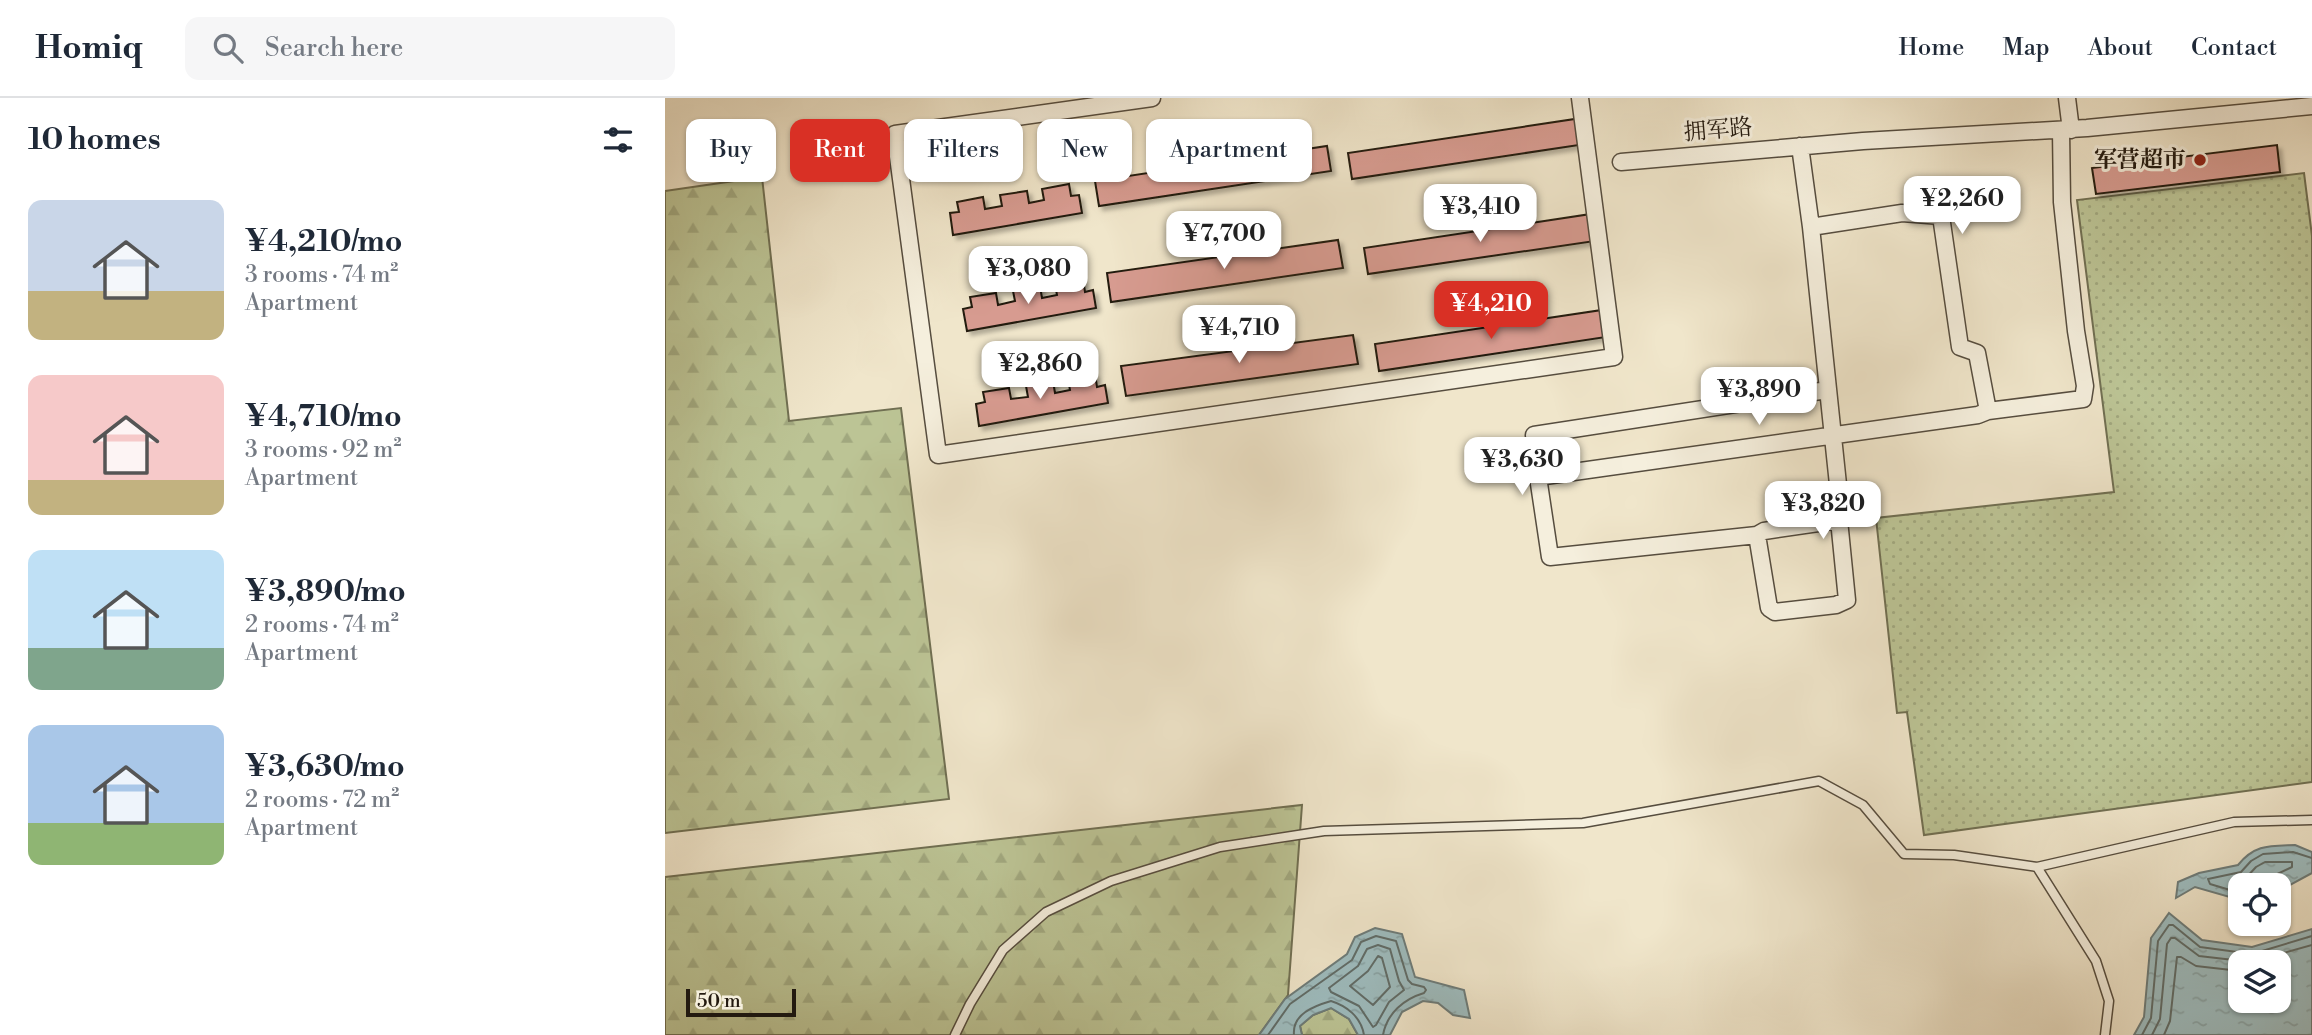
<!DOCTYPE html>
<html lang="en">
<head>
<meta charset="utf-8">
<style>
  body { margin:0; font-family:"Libre Bodoni","Noto Serif SC",serif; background:#f6f6f7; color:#1f2937; height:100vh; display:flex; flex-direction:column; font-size:26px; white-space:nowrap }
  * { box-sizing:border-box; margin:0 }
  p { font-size:23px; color:#747a83 }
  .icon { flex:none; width:38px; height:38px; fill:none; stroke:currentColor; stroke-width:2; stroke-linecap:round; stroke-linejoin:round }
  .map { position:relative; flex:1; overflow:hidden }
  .drawer { display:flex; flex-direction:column; background:#fff; width:665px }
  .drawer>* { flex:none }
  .top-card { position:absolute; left:21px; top:21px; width:665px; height:63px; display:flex; gap:14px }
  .tools { position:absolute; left:1563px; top:775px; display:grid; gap:14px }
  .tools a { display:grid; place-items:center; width:63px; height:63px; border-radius:14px; background:#fff; box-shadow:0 2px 5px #0004; font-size:35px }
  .scale { position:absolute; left:21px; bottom:18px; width:110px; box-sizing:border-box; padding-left:7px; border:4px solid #231a10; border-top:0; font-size:19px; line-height:24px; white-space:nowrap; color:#231a10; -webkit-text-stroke:5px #f5efdd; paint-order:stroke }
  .price { position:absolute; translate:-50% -60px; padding:0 16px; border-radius:14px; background:#fff; color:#222; font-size:23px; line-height:46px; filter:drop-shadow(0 2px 4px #0008) }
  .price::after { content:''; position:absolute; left:50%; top:42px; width:21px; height:16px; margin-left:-10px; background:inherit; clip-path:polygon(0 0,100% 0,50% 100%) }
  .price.selected { background:#d93025; color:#fff }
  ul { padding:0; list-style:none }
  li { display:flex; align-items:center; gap:21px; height:175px; padding:0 28px }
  li span { display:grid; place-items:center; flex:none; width:196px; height:140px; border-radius:14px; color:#555 }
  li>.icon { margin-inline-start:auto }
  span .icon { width:84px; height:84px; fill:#fffc; stroke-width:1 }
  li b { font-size:30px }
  h2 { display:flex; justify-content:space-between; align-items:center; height:84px; padding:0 28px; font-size:30px }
  .pill { padding:0 24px; border-radius:14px; background:#fff; box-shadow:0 2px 5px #0004; font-size:24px; line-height:63px }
  .pill.selected { background:#d93025; color:#fff }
  header { display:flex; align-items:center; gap:42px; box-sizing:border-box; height:98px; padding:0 35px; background:#fff; border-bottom:2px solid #e0e1e3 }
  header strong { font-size:33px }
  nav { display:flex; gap:38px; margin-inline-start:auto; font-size:24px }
  .search { width:490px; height:63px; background:#f6f6f7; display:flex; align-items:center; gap:18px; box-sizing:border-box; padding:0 24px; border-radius:14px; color:#747a83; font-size:26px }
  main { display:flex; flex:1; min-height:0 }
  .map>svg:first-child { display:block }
  .grass { fill:url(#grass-dots); stroke:#706f52; stroke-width:2 }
  .forest { fill:url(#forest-firs); stroke:#706f52; stroke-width:2 }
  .water { fill:url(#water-ripples); stroke:#6d7c7a; stroke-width:2; fill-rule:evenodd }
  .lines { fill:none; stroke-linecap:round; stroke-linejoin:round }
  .shore { stroke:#606c68; stroke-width:2 }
  .building { fill:#d79b90; stroke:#231a10; stroke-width:2; filter:url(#shadow) }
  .lane-casing { stroke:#564d3f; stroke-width:11 }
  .street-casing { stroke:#564d3f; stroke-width:19 }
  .lane { stroke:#f5efdd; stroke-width:8 }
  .street { stroke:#f5efdd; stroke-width:16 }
  .poi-dot { fill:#8f2418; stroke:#f5efdd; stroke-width:2.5 }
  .labels { text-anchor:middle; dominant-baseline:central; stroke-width:6; stroke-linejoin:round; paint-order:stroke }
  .street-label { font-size:23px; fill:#231a10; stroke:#f5efdd }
  .poi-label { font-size:23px; font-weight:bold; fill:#231a10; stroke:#f5efdd; text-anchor:end }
</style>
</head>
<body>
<header>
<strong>Homiq</strong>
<div class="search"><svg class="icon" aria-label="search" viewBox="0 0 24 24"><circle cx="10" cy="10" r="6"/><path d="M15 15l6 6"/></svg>Search here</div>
<nav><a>Home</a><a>Map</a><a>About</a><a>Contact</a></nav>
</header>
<main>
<section class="drawer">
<h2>10 homes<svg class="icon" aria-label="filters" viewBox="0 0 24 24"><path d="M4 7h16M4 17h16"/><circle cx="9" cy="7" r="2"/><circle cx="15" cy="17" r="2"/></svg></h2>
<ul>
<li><span style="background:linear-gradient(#c9d6e8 65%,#c2b280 0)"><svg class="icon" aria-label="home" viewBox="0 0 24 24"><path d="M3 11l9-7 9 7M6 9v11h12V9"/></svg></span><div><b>¥4,210/mo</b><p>3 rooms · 74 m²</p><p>Apartment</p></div></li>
<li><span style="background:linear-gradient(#f6c9c9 75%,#c2b280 0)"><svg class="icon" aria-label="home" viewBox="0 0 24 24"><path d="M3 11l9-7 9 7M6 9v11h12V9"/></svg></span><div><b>¥4,710/mo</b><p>3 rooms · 92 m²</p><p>Apartment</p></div></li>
<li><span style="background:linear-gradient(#bfe0f5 70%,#7fa58c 0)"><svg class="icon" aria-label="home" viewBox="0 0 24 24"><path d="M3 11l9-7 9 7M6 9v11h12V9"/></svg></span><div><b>¥3,890/mo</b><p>2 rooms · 74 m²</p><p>Apartment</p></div></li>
<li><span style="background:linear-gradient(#a9c7e8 70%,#8fb573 0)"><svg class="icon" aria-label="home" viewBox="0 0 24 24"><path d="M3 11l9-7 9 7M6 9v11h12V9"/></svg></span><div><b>¥3,630/mo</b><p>2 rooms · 72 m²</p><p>Apartment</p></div></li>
</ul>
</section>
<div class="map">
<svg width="1647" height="937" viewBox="0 0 1647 937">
  <defs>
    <pattern id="grass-dots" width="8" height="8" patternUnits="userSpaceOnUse" patternTransform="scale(1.75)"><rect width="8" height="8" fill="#bcc495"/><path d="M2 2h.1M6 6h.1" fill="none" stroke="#a1a87f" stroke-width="1.8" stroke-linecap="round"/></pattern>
    <pattern id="forest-firs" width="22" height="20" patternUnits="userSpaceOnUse" patternTransform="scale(1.75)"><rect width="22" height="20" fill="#bcc495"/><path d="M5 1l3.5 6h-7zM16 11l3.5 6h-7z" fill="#a1a87f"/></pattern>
    <pattern id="water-ripples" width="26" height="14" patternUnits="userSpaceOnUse" patternTransform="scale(1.75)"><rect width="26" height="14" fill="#9ebdc0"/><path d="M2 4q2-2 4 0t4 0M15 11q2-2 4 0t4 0" fill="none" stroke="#88a2a4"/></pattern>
    <filter id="shadow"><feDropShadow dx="4" dy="4" stdDeviation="2" flood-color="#0004"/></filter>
  </defs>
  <rect width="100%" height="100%" fill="#f0e6cb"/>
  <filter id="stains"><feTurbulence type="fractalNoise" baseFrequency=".00286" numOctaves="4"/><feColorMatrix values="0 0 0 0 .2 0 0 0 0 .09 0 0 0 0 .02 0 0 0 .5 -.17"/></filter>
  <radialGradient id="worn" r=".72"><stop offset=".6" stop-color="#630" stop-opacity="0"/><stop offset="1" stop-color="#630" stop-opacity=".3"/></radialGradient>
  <path class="grass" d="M1639,75l8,63v546l-388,53 -17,-123 -10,1 -21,-195 238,-26 -37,-292z"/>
  <path class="forest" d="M97,79l27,244 112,-13 48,391 -284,34v-642z
    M637,707l-14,190 -29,40h-594v-158z
    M666,910l18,11 9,16h-56l-2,-9 13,-11z"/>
  <path class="water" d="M1630,747l17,7v21l-33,18v-5h-39v14l-45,-13 -19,11 2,-16 21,-9 39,-8c17,-21 32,-19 57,-20z
    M1504,815l33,27 50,7 60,-18v106h-178l10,-18 7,-79zM1614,864v39h-39v-39z
    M710,830l27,6 13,43 49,13 6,28 -17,-3 -15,-12 -15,-2 -21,11 -12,23h-32l-9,-16 -18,-11 -18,7 -13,11 2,9h-43l26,-36 62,-45 8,-17z"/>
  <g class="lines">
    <path class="shore" d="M1580,788l-1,-6 12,-13 9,-5h27v5l-21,10 -7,9
      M1575,795l-30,-9 -2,-5 33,-7 10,-11 12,-7 30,-2 19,6
      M713,847l12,4 9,32 5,9 -15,12 -13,23 -3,2 -14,-21 -28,-14 -2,-4 29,-22 9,-17z
      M713,858l4,2 8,29 -17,18 -23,-19 18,-15z
      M603,937l22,-31 62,-44 9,-18 15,-6 20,5 12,39 4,4 12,3 2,3 -2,3c-20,6 -37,20 -41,42
      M629,937c-2,-21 20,-29 37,-34 16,5 30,16 33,34
      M1477,937l9,-17 7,-77 11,-16h4l27,22 52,7 60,-18
      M1487,937l8,-16 7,-75 4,-6h4l24,18 52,6 61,-17
      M1499,937l6,-14 7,-64h4l15,9 44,5"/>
  </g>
  <path class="building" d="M910,21l4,26 -227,34 -4,-26z
    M1612,47l3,27 -184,22 -4,-26z
    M662,48l4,25 -232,35 -4,-25z
    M404,86l2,12 8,-1 3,18 -129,22 -3,-22 9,-1 -2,-10 26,-5 2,12 17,-3 -2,-11 27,-4 2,12 15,-3 -2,-11z
    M926,116l4,27 -227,33 -4,-26z
    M673,142l5,28 -232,34 -4,-29z
    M418,181l2,13 8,-2 3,18 -129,23 -4,-22 9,-2 -2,-10 26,-4 2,12 17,-4 -2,-10 27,-5 2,12 15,-3 -2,-11z
    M937,212l4,27 -227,34 -4,-27z
    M688,237l5,29 -232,32 -5,-30z
    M430,276l2,13 8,-2 3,18 -129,23 -3,-22 9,-2 -2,-10 26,-4 2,11 17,-2 -2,-11 27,-5 2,12 15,-3 -2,-11z"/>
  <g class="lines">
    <defs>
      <path id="lane" d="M1372,769l59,94 13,40 -4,34
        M290,937l15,-31 33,-54 43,-38 65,-31 109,-34 104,-16 259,-8 236,-42 44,24 41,49 50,1 83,12 197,-45 78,-2"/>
      <path id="street" d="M487,0l-257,36 43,321 676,-98 -34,-259
        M1402,0l4,32
        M956,64l242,-21 224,-13 225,-22
        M1146,129l91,-14 39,3 19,131 17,6 11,58
        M1162,292l-293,45 4,42 12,80 207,-22 7,-4 75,-11
        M873,379l440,-62 10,-4 95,-12 2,-13 -9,-55 -14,-129 -1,-72
        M1092,437l12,73 6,4 61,-7 11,-5 -8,-80 2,-7 -30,-286 -11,-81"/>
    </defs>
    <use href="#lane" class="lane-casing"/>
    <use href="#street" class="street-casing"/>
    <use href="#lane" class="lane"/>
    <use href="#street" class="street"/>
  </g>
  <circle class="poi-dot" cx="1535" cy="62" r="7"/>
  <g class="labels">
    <g class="street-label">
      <text transform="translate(1053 32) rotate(-5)">拥军路</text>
    </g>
    <g class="poi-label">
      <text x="1521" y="62">军营超市</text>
    </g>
  </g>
  <rect width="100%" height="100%" filter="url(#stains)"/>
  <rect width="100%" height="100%" fill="url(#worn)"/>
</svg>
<div class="tools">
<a><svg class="icon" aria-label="locate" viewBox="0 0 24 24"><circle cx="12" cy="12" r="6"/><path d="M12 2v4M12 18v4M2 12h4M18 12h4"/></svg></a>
<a><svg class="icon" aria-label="layers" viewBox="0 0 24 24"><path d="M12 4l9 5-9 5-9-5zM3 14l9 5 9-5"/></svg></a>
</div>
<div class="scale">50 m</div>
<b class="price" style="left:1297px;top:138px">¥2,260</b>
<b class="price" style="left:815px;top:146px">¥3,410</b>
<b class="price" style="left:559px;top:173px">¥7,700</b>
<b class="price" style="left:363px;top:208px">¥3,080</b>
<b class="price selected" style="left:826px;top:243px">¥4,210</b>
<b class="price" style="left:574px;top:267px">¥4,710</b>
<b class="price" style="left:375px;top:303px">¥2,860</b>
<b class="price" style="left:1094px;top:329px">¥3,890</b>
<b class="price" style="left:857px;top:399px">¥3,630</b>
<b class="price" style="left:1158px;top:443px">¥3,820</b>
<div class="top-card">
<a class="pill">Buy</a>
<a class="pill selected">Rent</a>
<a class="pill">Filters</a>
<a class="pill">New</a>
<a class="pill">Apartment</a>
</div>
</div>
</main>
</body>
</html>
